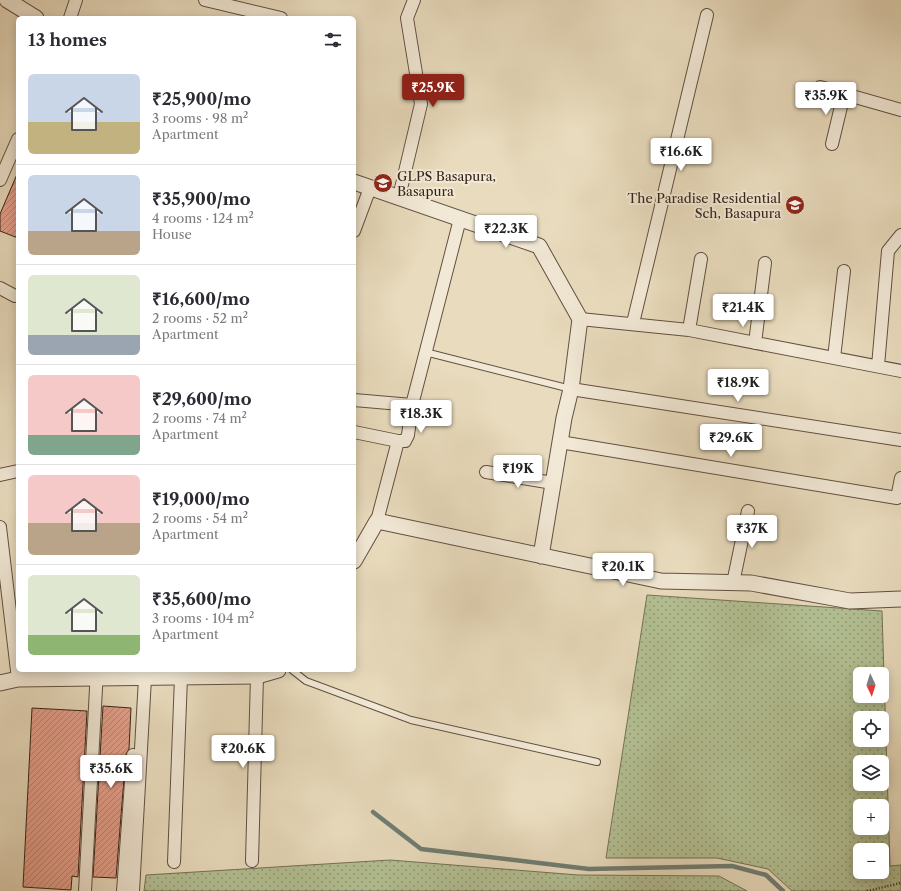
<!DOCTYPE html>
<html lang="en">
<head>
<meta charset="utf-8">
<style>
  body { margin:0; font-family:"Libre Caslon Text",serif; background:#f7f7f7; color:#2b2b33; height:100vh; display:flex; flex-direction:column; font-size:15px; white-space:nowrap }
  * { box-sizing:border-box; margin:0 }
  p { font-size:13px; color:#7c7c81 }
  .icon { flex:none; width:22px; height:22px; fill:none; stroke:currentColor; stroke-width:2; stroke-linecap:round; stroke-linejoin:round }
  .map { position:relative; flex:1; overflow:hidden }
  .drawer { position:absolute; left:16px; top:16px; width:340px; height:656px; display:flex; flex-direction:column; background:#fff; border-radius:6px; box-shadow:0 2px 10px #0003 }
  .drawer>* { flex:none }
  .needle { width:26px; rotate:176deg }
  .tools { position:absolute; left:853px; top:667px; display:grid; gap:8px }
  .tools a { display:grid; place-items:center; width:36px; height:36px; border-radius:6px; background:#fff; box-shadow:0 2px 10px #0003; font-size:20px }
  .price { position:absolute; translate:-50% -34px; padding:0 9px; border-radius:4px; background:#fff; color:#222; font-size:13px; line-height:26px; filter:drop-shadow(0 1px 2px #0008) }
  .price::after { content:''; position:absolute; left:50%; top:24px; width:12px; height:9px; margin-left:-6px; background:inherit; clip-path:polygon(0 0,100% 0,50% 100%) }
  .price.active { background:#8f2418; color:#fff }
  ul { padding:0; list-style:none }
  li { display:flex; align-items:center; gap:12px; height:100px; padding:0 12px }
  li+li { border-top:1px solid #e1e1e2 }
  li span { display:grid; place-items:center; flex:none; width:112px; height:80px; border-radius:6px; color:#555 }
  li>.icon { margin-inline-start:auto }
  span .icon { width:48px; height:48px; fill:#fffc; stroke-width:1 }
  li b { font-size:17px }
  h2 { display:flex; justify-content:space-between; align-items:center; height:48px; padding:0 12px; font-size:17px }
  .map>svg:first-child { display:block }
  .grass { fill:url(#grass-dots); stroke:#747256; fill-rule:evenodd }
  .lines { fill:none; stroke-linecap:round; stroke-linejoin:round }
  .stream { stroke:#707e73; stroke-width:4.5 }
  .building { fill:url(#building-hatch); stroke:#352217 }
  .service-casing { stroke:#625041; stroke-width:8 }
  .minor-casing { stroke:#625041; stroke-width:14 }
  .tertiary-casing { stroke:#625041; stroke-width:17 }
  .path { stroke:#352217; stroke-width:2.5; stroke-dasharray:1 2; stroke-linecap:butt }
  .service { stroke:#f1e8d5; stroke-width:6 }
  .minor { stroke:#f1e8d5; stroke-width:12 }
  .tertiary { stroke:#f1e8d5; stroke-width:15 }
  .labels { text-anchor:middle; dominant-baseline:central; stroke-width:4; stroke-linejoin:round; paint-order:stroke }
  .poi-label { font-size:13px; fill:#352217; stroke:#f1e8d5; text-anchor:start }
</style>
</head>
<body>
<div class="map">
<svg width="901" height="891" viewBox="0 0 901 891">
  <defs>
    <pattern id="grass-dots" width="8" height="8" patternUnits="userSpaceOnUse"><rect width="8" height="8" fill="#b3c194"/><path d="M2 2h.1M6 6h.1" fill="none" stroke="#929c78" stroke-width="1.8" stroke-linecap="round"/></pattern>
    <pattern id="building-hatch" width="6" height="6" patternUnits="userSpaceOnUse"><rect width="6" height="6" fill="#e6a18e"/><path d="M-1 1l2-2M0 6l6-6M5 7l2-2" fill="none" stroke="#bb8373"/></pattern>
  </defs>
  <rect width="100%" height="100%" fill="#e9dcbe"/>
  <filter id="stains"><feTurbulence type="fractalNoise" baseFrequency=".005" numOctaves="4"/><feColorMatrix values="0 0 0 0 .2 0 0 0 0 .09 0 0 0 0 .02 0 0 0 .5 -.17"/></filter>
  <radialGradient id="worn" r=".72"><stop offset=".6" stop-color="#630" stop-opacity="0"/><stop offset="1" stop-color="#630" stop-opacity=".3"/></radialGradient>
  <path class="grass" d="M647,595l235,16 8,255 11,-1v26h-109l-24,-22 -51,-11h-111zM860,674h22v22h-22zM860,718h22v22h-22zM860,762h22v22h-22zM860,806h22v22h-22zM860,850h22v22h-22z
    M390,860l188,15 141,1 28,15h-603l2,-16z"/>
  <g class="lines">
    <path class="stream" d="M373,812l48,37 168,20 143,-3 34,9 17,16"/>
  </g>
  <path class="building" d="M18,172v66l-18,-7v-17z
    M103,706l28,2 -2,41 -3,5 -10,124 -23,-1z
    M32,708l55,3 -9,166 -6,-1 -1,14 -48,-3z"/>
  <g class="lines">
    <defs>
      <path id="service" d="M425,352l146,37
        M292,670l14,11 105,39 186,42"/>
      <path id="minor" d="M205,0l76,18
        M70,18l6,-18
        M820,87l81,23
        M832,144l12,-50
        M0,180l18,-41
        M399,197l22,-93 -14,-86 7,-18
        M354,231l16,-43
        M0,288l15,8
        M580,319l109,11 212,41
        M633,323l74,-308
        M689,330l12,-71
        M755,343l10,-80
        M834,358l10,-87
        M878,366l10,-115 13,-16
        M571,389l330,51
        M354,400l58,5
        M354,432l44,9h7l3,-6 4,-30 48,-186
        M560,442l337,56 4,-20
        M486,472l67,11
        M0,475l18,-4
        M377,521l21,-80
        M0,527l18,152
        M733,583l15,-72
        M252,861l5,-185
        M174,862l7,-185
        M85,891l12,-221
        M123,891l10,-136
        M133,891l12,-213"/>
      <path id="tertiary" d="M7,0l29,18
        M354,182l185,64 41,73 -9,70 -7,29 -23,138
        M354,561l23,-40 284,60 90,2 99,18 51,-2
        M0,683l18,-4 239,-3 21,-6"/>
    </defs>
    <use href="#service" class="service-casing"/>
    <use href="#minor" class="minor-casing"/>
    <use href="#tertiary" class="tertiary-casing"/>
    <path class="path" d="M867,891l34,-8"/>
    <use href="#service" class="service"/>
    <use href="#minor" class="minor"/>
    <use href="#tertiary" class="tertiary"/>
  </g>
  <defs>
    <symbol id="school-disc" viewBox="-11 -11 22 22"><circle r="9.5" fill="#8f2418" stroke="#f1e8d5"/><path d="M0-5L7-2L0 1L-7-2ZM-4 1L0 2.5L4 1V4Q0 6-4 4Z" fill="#fff"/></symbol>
  </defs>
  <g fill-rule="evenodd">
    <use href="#school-disc" x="372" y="172" width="22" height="22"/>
    <use href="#school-disc" x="784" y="194" width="22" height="22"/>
  </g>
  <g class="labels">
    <g class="poi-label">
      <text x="397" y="176">GLPS Basapura,<tspan x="397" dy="15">Basapura</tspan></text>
      <text x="781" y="198" text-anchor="end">The Paradise Residential<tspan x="781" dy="15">Sch, Basapura</tspan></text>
    </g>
  </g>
  <rect width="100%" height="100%" filter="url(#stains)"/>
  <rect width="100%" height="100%" fill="url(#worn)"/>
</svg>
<div class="tools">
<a><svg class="needle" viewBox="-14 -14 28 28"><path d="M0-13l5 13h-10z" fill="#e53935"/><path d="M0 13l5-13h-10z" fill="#7c7c81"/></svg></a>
<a><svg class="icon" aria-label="locate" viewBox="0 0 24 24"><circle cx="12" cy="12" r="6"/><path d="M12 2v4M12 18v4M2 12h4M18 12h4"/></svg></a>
<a><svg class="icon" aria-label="layers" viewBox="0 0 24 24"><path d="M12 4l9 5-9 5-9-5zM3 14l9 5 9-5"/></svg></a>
<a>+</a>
<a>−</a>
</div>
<b class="price active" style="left:433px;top:108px">₹25.9K</b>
<b class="price" style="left:826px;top:116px">₹35.9K</b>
<b class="price" style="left:681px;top:172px">₹16.6K</b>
<b class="price" style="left:506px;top:249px">₹22.3K</b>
<b class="price" style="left:743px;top:328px">₹21.4K</b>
<b class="price" style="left:738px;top:403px">₹18.9K</b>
<b class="price" style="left:421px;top:434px">₹18.3K</b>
<b class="price" style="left:731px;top:458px">₹29.6K</b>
<b class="price" style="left:518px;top:489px">₹19K</b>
<b class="price" style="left:752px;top:549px">₹37K</b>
<b class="price" style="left:623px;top:587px">₹20.1K</b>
<b class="price" style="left:243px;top:769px">₹20.6K</b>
<b class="price" style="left:111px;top:789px">₹35.6K</b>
<section class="drawer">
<h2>13 homes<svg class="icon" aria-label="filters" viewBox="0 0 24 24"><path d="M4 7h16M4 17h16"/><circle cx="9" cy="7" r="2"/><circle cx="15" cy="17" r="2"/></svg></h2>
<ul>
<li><span style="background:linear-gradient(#c9d6e8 60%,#c2b280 0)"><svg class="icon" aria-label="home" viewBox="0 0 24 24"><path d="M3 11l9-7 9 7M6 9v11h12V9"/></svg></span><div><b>₹25,900/mo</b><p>3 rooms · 98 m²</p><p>Apartment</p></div></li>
<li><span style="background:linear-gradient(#c9d6e8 70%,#b9a48a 0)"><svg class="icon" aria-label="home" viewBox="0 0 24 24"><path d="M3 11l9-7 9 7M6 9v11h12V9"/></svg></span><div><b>₹35,900/mo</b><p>4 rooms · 124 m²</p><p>House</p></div></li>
<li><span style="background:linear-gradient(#dfe7d0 75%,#9aa5b1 0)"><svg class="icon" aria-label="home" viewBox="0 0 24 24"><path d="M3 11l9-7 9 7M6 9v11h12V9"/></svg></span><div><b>₹16,600/mo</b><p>2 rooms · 52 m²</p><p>Apartment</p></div></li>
<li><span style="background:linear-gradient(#f6c9c9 75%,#7fa58c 0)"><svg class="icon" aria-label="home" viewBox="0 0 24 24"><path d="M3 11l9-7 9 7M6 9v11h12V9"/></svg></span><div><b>₹29,600/mo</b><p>2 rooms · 74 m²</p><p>Apartment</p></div></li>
<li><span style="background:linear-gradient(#f6c9c9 60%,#b9a48a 0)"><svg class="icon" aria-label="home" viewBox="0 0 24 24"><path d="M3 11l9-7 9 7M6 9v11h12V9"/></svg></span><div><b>₹19,000/mo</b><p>2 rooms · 54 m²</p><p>Apartment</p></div></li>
<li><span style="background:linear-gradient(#dfe7d0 75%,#8fb573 0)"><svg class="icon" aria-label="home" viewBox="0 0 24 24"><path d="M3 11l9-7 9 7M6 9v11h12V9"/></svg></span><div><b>₹35,600/mo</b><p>3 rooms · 104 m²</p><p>Apartment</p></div></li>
</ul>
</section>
</div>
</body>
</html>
